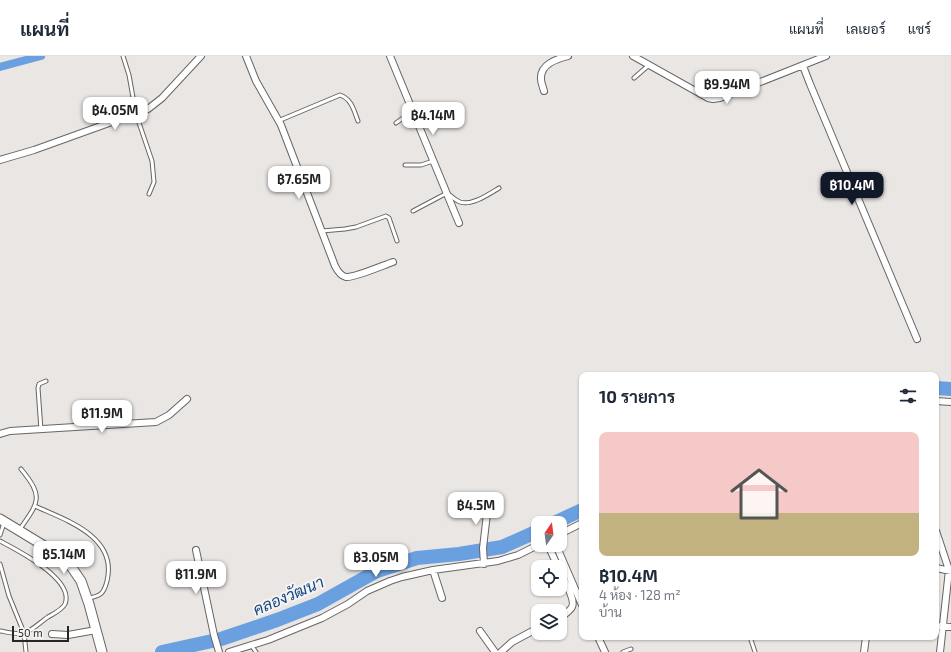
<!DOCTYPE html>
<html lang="th">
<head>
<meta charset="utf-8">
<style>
  body { margin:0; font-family:"Exo 2",Sarabun,sans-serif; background:#f6f6f7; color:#1f2937; height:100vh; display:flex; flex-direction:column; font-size:15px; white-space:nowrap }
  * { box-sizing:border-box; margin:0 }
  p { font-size:13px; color:#747a83 }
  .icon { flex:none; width:22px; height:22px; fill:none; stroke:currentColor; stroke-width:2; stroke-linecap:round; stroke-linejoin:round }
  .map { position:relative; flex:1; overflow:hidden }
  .drawer { position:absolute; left:579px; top:316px; width:360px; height:268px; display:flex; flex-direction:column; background:#fff; border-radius:8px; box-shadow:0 1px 3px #0004 }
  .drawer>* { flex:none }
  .needle { width:26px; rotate:14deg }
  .fabs { position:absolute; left:531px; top:460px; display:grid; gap:8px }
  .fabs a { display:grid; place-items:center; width:36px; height:36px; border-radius:8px; background:#fff; box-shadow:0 1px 3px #0004; font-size:20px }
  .scale { position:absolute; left:12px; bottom:10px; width:57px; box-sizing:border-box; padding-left:4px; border:2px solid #272626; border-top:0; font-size:11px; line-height:14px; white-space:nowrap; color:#272626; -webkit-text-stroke:3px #f7f3f2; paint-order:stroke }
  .price { position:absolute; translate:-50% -34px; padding:0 9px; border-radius:8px; background:#fff; color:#222; font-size:13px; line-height:26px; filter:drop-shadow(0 1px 2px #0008) }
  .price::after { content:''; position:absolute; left:50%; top:24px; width:12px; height:9px; margin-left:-6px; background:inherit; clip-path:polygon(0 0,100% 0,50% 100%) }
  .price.active { background:#111827; color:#fff }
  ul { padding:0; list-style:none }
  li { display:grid; align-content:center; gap:8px; height:212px; padding:0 20px }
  li span { display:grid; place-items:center; height:124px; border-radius:8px; color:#555 }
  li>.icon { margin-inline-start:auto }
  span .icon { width:72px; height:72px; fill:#fffc; stroke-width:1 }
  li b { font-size:17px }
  h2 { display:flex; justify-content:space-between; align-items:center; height:48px; padding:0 20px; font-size:17px }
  header { display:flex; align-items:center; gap:24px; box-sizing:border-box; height:56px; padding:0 20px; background:#fff; border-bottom:1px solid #e0e1e3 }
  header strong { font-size:19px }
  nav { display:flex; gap:22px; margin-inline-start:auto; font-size:14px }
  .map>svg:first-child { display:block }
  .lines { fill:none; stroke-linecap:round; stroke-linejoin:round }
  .canal { stroke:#6aa0e0; stroke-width:8 }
  .river { stroke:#6aa0e0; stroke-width:14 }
  .service-casing { stroke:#686564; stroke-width:5 }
  .minor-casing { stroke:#686564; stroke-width:8 }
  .secondary-casing { stroke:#686564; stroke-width:11 }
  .service { stroke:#fff; stroke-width:3 }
  .minor { stroke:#fff; stroke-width:6 }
  .secondary { stroke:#fff; stroke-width:9 }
  .labels { text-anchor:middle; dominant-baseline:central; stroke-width:4; stroke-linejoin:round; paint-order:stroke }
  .water-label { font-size:16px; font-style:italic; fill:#124984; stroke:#f7f3f2 }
</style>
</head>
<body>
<header>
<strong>แผนที่</strong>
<nav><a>แผนที่</a><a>เลเยอร์</a><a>แชร์</a></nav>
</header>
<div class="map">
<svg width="951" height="596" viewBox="0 0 951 596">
  <rect width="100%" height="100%" fill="#e9e6e4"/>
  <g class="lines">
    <path class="canal" d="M0,11l41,-11"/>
    <path class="river" d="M936,332l15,1
      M554,467l28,-13
      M162,596l59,-13 56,-19 41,-16 59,-33 40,-13 42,-4 43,-7 36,-16"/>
    <defs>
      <path id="service" d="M123,0l6,19 7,39 16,47 2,21 -5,12
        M634,22l15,-13
        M278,65l62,-26c12,4 14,16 18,26
        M396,67l17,-12
        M405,109h16l12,-4
        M413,155l34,-18c4,3 8,7 13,9 12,4 29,-8 39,-14
        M322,175l23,-2 11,-2 30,-11 3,2 8,23
        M41,374l-3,-42 1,-4 7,-3
        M35,450c30,14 83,30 72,75 -3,12 -6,15 -18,17
        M20,473c20,-28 23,-33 1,-60
        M0,479l4,-12
        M0,485c17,9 75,38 65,63 -3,6 -12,10 -17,13 -6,4 -17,14 -23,16 -7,2 -18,-1 -25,-2
        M0,508l9,32 15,37 2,19
        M750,581l5,15
        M251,589l5,7
        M623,596l8,-3"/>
      <path id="minor" d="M246,0l10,25 25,44 54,141c2,4 6,10 11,11 8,1 38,-12 47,-15
        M390,0l69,167
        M633,0l75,42 5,1 7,-1 106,-42
        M803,10l7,18 107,255
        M544,35c-1,-4 -3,-8 -3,-12 -1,-15 16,-20 27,-23
        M0,104l34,-10 114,-41 14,-11 39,-42
        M936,345l15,1
        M0,378l10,-3 146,-9 13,-7 18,-16
        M936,475l13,39 -9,82
        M560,478l22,-11
        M548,489l10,22
        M556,489l26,60
        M196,494l18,85 5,17
        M484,508l-1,-16 5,-43
        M936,512l15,3
        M433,514l9,28
        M560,515c3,7 16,29 12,36 -2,4 -8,8 -12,11
        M936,570l15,1
        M480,575l15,21
        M52,578l16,1 28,-5
        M598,581l7,15
        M229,596l39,-12 54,-22 26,-14 19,-13 23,-10 12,-4 31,-7 65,-9 20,-6 20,-10
        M501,596l11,-10 26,-14
        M864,596l2,-15"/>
      <path id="secondary" d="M0,463l51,31 17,12 13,19 8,23 13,48"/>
    </defs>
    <use href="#service" class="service-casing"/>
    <use href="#minor" class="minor-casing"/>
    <use href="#secondary" class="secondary-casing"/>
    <use href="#service" class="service"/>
    <use href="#minor" class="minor"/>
    <use href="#secondary" class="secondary"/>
  </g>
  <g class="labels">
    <g class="water-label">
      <text transform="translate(288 539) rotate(-23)">คลองวัฒนา</text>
    </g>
  </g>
</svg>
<div class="fabs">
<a><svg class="needle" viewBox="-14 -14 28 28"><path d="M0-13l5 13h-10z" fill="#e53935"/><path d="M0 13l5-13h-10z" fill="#747a83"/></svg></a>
<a><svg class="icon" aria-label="locate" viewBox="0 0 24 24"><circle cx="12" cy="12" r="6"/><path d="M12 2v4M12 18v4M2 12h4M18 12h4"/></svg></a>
<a><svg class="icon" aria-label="layers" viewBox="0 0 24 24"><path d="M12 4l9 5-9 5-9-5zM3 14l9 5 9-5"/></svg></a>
</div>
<div class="scale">50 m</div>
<b class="price" style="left:727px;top:49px">฿9.94M</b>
<b class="price" style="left:115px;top:75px">฿4.05M</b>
<b class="price" style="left:433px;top:80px">฿4.14M</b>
<b class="price" style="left:299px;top:144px">฿7.65M</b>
<b class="price active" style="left:852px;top:150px">฿10.4M</b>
<b class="price" style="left:102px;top:378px">฿11.9M</b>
<b class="price" style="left:476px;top:470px">฿4.5M</b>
<b class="price" style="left:64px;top:519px">฿5.14M</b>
<b class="price" style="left:376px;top:522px">฿3.05M</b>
<b class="price" style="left:196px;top:539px">฿11.9M</b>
<section class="drawer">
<h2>10 รายการ<svg class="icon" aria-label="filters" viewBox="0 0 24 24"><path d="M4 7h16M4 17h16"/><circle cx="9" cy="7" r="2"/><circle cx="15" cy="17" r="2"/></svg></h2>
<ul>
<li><span style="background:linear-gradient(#f6c9c9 65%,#c2b280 0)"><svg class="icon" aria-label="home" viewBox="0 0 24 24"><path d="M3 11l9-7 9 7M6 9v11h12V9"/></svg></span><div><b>฿10.4M</b><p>4 ห้อง · 128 m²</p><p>บ้าน</p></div></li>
</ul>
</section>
</div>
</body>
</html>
